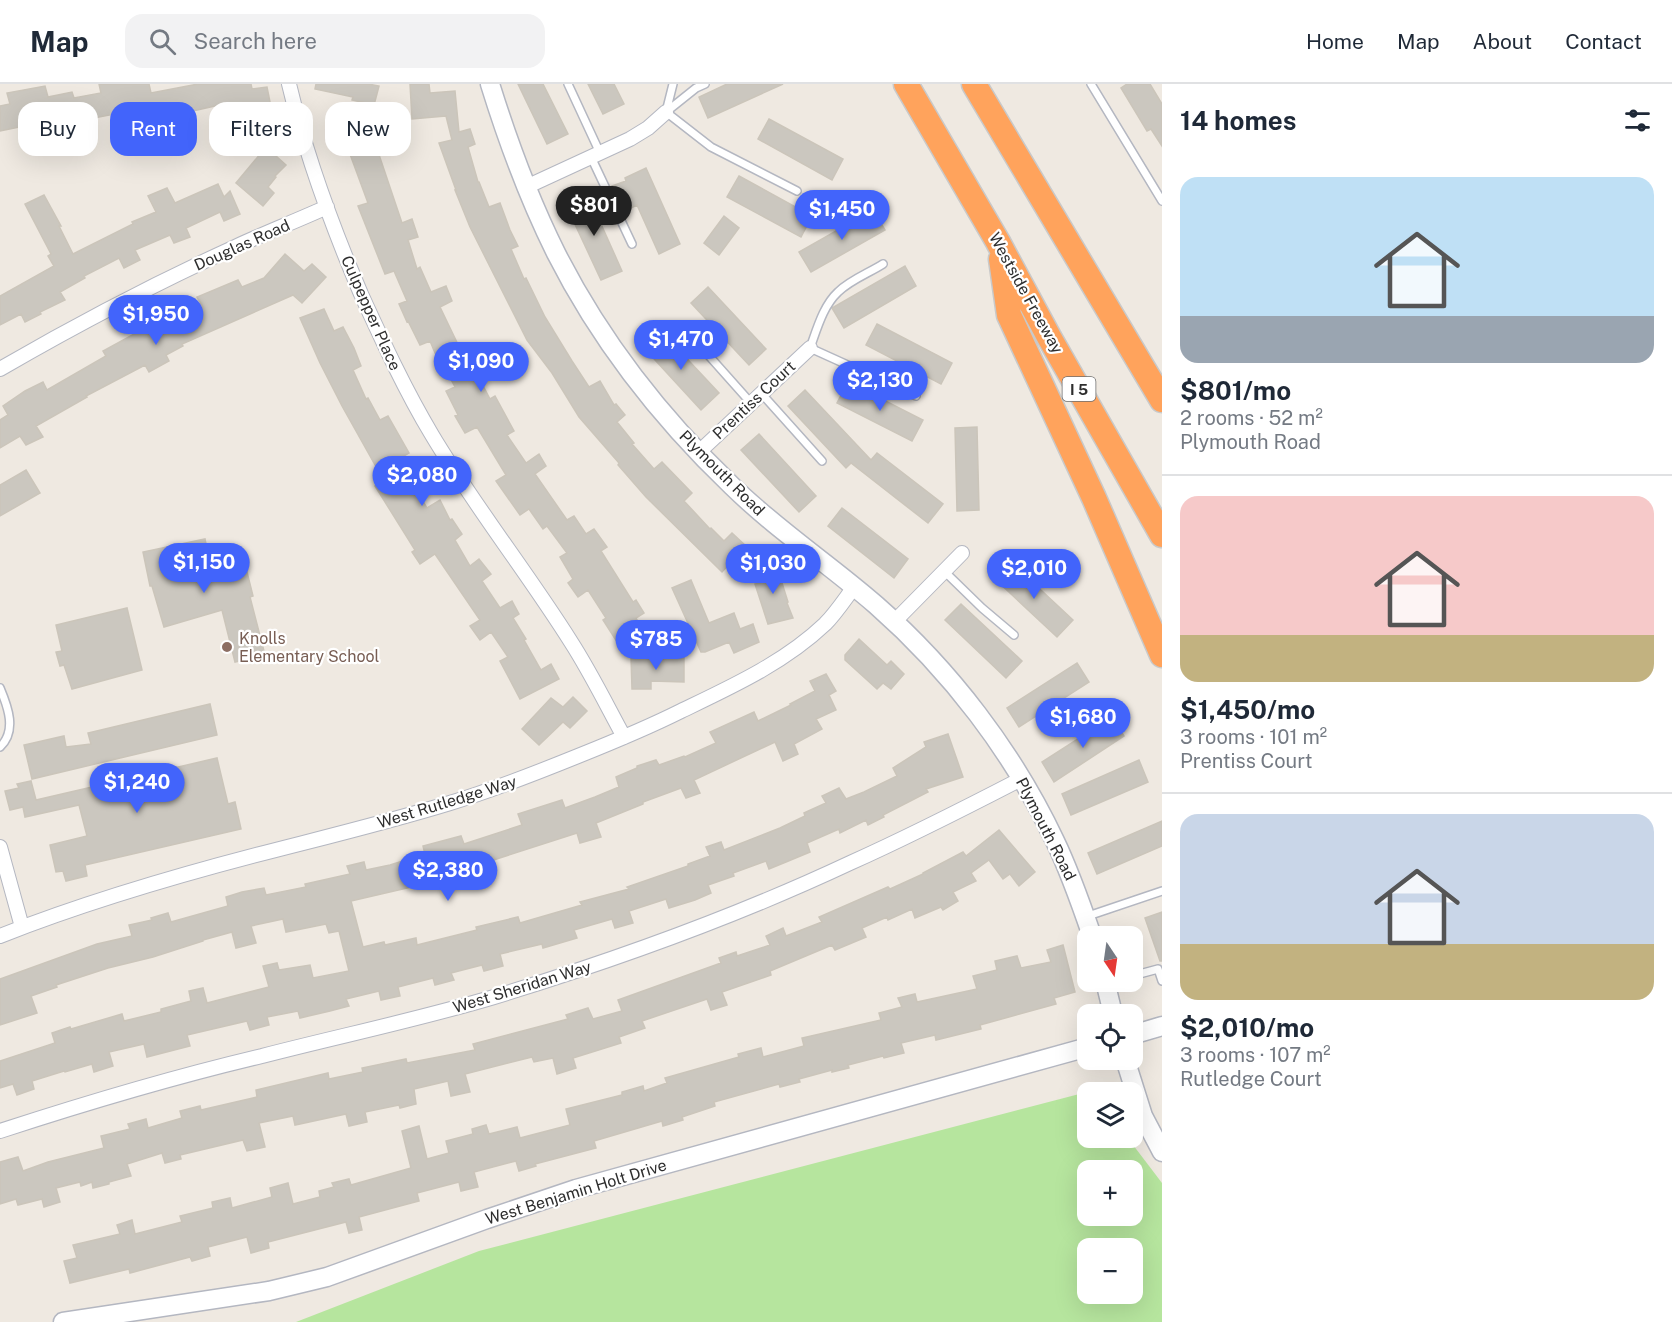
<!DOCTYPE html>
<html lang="en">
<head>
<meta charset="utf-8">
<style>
  body { margin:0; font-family:"Public Sans",sans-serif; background:#f2f2f3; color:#1f2937; height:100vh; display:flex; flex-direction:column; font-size:22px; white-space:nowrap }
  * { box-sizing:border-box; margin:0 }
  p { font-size:20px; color:#747a83 }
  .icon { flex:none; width:33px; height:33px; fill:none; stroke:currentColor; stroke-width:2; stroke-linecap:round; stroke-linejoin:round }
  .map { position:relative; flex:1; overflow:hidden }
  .details { display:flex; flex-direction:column; background:#fff; width:510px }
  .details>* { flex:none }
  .banner { position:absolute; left:18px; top:18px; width:570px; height:54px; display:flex; gap:12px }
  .needle { width:39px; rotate:167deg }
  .buttons { position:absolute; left:1077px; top:842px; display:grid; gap:12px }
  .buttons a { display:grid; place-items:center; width:66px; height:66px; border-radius:12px; background:#fff; box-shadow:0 6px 24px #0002; font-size:30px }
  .price { position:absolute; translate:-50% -51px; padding:0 14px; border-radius:21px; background:#4264fb; color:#fff; font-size:20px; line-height:39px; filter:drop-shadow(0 2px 3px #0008) }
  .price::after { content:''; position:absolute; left:50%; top:36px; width:18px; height:14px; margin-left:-9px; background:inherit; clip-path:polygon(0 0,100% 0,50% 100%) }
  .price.current { background:#222; color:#fff }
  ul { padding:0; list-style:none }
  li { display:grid; align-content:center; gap:12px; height:318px; padding:0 18px }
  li+li { border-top:2px solid #e0e1e3 }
  li span { display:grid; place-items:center; height:186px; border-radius:18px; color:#555 }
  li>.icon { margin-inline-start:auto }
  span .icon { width:108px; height:108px; fill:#fffc; stroke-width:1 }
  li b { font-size:26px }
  h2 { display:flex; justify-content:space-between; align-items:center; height:72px; padding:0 18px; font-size:26px }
  .pill { padding:0 21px; border-radius:18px; background:#fff; box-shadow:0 6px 24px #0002; font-size:21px; line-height:54px }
  .pill.current { background:#4264fb; color:#fff }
  header { display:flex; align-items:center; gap:36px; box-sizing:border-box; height:84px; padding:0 30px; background:#fff; border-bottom:2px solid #e0e1e3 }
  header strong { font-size:28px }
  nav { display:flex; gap:33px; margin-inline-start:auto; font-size:21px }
  .search { width:420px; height:54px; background:#f2f2f3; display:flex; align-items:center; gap:15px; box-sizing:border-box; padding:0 21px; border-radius:18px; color:#747a83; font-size:22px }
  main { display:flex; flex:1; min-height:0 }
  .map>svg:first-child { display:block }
  .green { fill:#b6e59e; fill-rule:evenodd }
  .building { fill:#cbc7bf; stroke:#cbc5ba; stroke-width:1.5 }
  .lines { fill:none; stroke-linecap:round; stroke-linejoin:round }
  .lane-casing { stroke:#b4b7c1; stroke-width:10 }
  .street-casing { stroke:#b4b7c1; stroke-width:16 }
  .secondary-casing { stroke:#b4b7c1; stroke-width:21 }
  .highway-casing { stroke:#c9c9c9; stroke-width:27 }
  .lane { stroke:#fff; stroke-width:7 }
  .street { stroke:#fff; stroke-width:14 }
  .secondary { stroke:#fff; stroke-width:18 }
  .highway { stroke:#ffa35c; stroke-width:24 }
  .education-dot { fill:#8d6e63; stroke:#fff; stroke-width:2 }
  .labels { text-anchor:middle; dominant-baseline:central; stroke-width:4.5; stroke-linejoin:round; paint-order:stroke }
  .shield { fill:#fff; stroke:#6d6d6d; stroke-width:1.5 }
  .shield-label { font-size:15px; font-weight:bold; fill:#2e2e2e }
  .street-label { font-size:16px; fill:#2e2e2e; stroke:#fff }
  .education-label { font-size:16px; fill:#785e54; stroke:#fff; text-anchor:start }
</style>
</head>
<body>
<header>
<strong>Map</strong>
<div class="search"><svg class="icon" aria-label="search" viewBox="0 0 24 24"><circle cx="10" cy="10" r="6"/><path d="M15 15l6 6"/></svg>Search here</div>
<nav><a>Home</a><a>Map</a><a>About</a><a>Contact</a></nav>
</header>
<main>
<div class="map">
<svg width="1162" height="1238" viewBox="0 0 1162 1238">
  <rect width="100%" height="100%" fill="#efe9e1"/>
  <path class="green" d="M1087,1008l1,45h39l35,46v139h-866l183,-71zM1088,1086h44v45h-44zM1088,1164h44v45h-44z"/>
  <path class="building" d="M99,0h50l2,9 47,-9h53l1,5 15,-2 4,20 -23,5 -1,-2 -16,4 -3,-11 -57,13 5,18 -25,5 -7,-29 -13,2 -1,-1 -46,9 -2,-6 -82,17v-25l10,-2 -3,-11 38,-7 3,11 24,-5 2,6 27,-5z
    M316,0h52l11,2 -5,19 -22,-5 1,-3 -38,-8z
    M410,0h19l1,9 25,-2 4,41 11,-3 5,15 -7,3 10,35h1l10,25 11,-4 10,27 8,16 -7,3 13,30 2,-1 19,39 27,44 17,26 11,-6 14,24 2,-1 9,11 -8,7 17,21 -2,1 22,25 8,-7 30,31 -8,8 26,28 1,-1 13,13 8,-8 14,13 -24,26 -76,-75 -28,-32 1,-2 -40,-46 -27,-44 -25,-33 -57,-113 -15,-37h1l-17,-47 13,-3 -6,-24 -34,3z
    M518,0h25l25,50 -21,10z
    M588,0h26l10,20 -21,10z
    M727,0h56l-75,34 -9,-21z
    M1127,0h23l12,20v42l-11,-17 -4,2 -26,-43z
    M367,35l35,104 10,-4 6,18 -10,3 9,29 3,-2 11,25 15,-6 6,15 -12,6 24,50 3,-2 23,44 5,-3 19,35 -7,4 19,28 13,-9 7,12 -11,8 32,46 7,-4 12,18 8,-5 13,18 -6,4 32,51 3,-2 8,13 -8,5 12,22 -14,8 -6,-8 -9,5 -16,-25 3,-2 -18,-28 -10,7 -10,-14 5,-4 -13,-22 7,-4 -20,-27 -4,3 -14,-20 -9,6 -24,-34 10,-6 -29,-48 -12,6 -10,-17 3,-1 -12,-24 9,-4 -15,-28 -2,1 -8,-19 -10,4 -12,-24 -1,1 -8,-18 8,-3 -13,-30 -9,3 -27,-68 10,-3 -21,-57 -11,2 -6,-17z
    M769,35l74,40 -11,21 -74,-41z
    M266,63l20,18 -11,11 1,1 -8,10 6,6 -11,13 -27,-23z
    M646,84l34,76 -21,10 -22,-49 -14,7 -11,-26 14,-5 -1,-3z
    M739,92l73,40 -11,21 -74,-40z
    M218,100l6,13 6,-6 10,23 -16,7 -4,-9 -34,16 4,9 -16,6 -4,-8 -35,15 5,10 -16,8 -5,-10 -35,18 1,2 -25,14 5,8 -25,12 1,2 -16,8 -4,-8 -21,11v-29l54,-30 -6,-10 3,-2 -26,-50 19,-9 17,31h-2l14,28 60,-30 -1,-2 24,-10 -8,-16 19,-8 8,15z
    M588,111l34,76 -21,9 -35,-75z
    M873,126l12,20 -74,42 -12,-20z
    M724,132l15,12 -20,27 -15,-12z
    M285,170l19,17 8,-7 14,13 -24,26 -9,-8 -111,49 1,2 -17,9 3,6 -20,11 -4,-7 -59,31 1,1 -51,29 7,11 -17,8 -6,-9 -20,12v-28l8,-5 -5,-9 22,-15 18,-9 4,8 59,-34 -3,-5 44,-24 4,5 52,-25 -6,-10 41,-17 4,7 22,-9z
    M905,182l11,20 -72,42 -12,-20z
    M708,203l58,62 -17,16 -58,-62z
    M324,225l10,22 9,-4 11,21 7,18 -8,4 13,29 2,-1 12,22 8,-4 21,37 -7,4 13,23 -3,2 15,26 13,-8 10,20 2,-1 10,15 -7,6 15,26 9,-7 12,15 -9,7 18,27 12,-7 7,13 -6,4 13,21 -2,1 17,30 10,-6 8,15 -39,20 -20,-38 8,-4 -17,-25 -11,8 -10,-14 10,-6 -45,-66 -15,10 -8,-12 3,-2 -40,-64 9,-5 -42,-75 -22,-43 -20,-45z
    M877,240l75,39 -11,21 -75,-39z
    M661,247l58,62 -18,17 -57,-62z
    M848,298l75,38 -11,21 -75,-38z
    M805,306l66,70 6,-7 66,51 -15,19 -77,-60 -5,5 -58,-62z
    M977,343l2,83 -22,1 -2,-83z
    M759,350l57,62 -17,16 -58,-62z
    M26,386l14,23 -40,23v-31z
    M842,424l66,51 -14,19 -66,-52z
    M205,455l8,38 33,-9 7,28 -3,1 15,58 -30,7 -13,-52 -58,17 -12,-41h-2l-7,-34z
    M1012,479l61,57 -16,17 -61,-57z
    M776,480l12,38 -1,1 6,15 -25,6 -13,-40 5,-1 -4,-13z
    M691,496l18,43 25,-10 6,16 13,-5 6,18 -25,11 -5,-11 -24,10h-4l-29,-64z
    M961,520l61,57 -16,17 -61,-58z
    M127,524l15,62 -70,19 -8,-24 -4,1 -4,-14 6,-1 -6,-26z
    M859,555l28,26 4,-4 13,13 -13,15 -8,-6 -6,6 -32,-29v-5z
    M631,573l53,1v24l-33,-1v8h-19z
    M1077,579l12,19 -70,45 -12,-19z
    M826,590l10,17 -7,4 7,15 -20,9 6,10 -28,15 4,10 -15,7 -8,-19 -81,38 6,13 -14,5 -5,-10 -38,14v2l-47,19 5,14 -21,6 -3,-10 -127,41 1,2 -44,12 -56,13 12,46 21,-5 1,3 31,-7 1,7 60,-15 -1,-3 42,-10 2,6 62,-18 -2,-3 49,-13 -2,-2 61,-21v-2l22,-8 -4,-9 15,-5 3,8 56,-22 25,-12 -1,-3 22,-10 -4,-7 17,-8 7,11 18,-7 33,-16 -4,-8 33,-21 -2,-5 24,-8 15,43 -37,12 2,3 -45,23 1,2 -16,8 -2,-5 -26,13 -1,-4 -32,14 3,9 -24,10 -17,7 -3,-8 -33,12 1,3 -26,9 3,8 -16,7 -26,8 -3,-9 -37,12 4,12 -18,5 -3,-9 -38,11 3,8 -34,10 -1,-4 -42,10 3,12 -19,5 -2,-6 -31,8 3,7 -19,5 -2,-7 -35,9 2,9 -19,4 -2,-9 -33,8 3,7 -19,5 -30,7 -2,-7 -31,6 2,8 -19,5 -3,-9 -60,14 3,11 -43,11 -3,-13 -35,8 4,14 -19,6 -2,-8 -27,8 -1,-1 -32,10 2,8 -17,6 -4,-11 -13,4v-27l55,-18 -3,-10 18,-6 1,2 51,-15 2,7 37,-9v-3l30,-8 -2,-10 14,-3 4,15 62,-16 -6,-21 14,-3 2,7 31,-5 3,13 36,-7 -10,-40 -10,2 -3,-9 -40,8 -3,-13 -32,7 5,17 -20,5 -4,-16 -29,8v1l-50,16 -45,11 -52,17 1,2 -26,9 6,17 -37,12v-46l97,-35 35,-8 -3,-11 23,-5 -1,-2 17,-5 3,9 57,-16 -2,-9 16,-5 22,-4 2,7 40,-8 -1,-3 45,-10 -3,-8 17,-4 2,8 24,-5 35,-11 -2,-8 38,-10 3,8 58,-19 -4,-11 44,-14 3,8 30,-11 24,-10 -3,-10 21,-9v-2l19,-6 3,5 25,-9 1,1 31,-14 -6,-11 44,-20 4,9 33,-16 -1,-1 25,-13 -5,-10z
    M573,613l14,14 -17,17 -7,-6 -24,23 -17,-16 29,-31 12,9z
    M210,620l7,31 -185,44 -8,-34 40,-9 2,11 25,-3 -3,-11z
    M1112,633l12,19 -70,46 -12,-20z
    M217,674l11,46 7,-2 6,27 -156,36 2,11 -21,5 -3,-10 -7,1 -6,-27 37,-9 -8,-31 -54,12 -2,-10 -13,3 -5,-19 14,-3 -2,-4 14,-3 5,19z
    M1139,676l9,22 -77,33 -9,-21z
    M1162,737v25l-65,28 -9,-21z
    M999,746l36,42 -16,14 -9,-12 -7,5 -14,-19 -18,13 5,8 -23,11 5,9 -15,9 -2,-3 -26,11 -3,-9 -24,11 -1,-3 -25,11 4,9 -31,13 -3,-5 -62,26 1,4 -49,17 5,13 -16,5 -4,-11 -65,22 3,7 -26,9 2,6 -48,15 3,10 -19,6 -4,-16 -19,4 -2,-5 -67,17 5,18 -19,4 -3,-15 -34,8 2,15 -16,4 -1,-3 -34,7 2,10 -18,4 -3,-12 -51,11 -2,-9 -34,7 6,24 -18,4 -4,-11 -63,15 1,4 -16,4 -3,-10 -35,11 4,12 -22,6v2l-16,4 -1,-6 -11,4 -1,-4 -24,6 4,14 -16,5 -2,-8 -24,6 -2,-6 -16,5v-42l18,-5 5,14 25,-9 56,-14 -3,-12 29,-7 -2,-5 18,-5 2,9 34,-10 -2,-7 20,-5 1,4 56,-13 -1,-7 72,-17 1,6 34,-7 -1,-4 44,-9 1,4 68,-13 -2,-6 95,-25 -2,-4 22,-7 5,11 29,-8 -4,-11 103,-37 -2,-5 17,-6 1,4 33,-11 -4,-9 17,-8 3,8 36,-14 -3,-5 69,-30 2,2 33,-15v-1l40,-21 3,4z
    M1162,828v49h-2l-15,-43z
    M1063,861l12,47 -21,6 2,6 -76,21 1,4 -45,11 -1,-5 -34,8 3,10 -20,5 -1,-2 -35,9 1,3 -17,4v-2l-33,9 1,3 -20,5 -1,-3 -65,18 1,4 -33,11 1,3 -20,6 -1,-5 -68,20 2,7 -61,16 1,2 -17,5 -3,-10 -42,11 4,15 -17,4 -2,-9 -42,11 2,8 -60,16 3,13 -13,3 -3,-11 -78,20 1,6 -18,5 -4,-16 -39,10 2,9 -18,5 -2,-4 -60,16 -1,-4 -59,14 -6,-22 13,-3 -4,-13 47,-11 -3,-9 15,-5 3,14 47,-12 -2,-6 33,-8 -1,-6 18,-4 2,10 40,-11 -2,-9 18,-5 5,21 27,-7 -1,-6 15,-4 -2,-4 17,-4 2,6 60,-17 -9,-37 17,-5 8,33 22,-6 -3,-12 27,-7 -1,-5 14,-4 3,9 28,-7 3,11 50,-13 -4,-16 56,-14v-3l21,-6 1,5 23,-8 -2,-5 74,-21 -1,-3 23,-6 2,9 41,-11 -2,-8 79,-18 -2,-7 23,-6 -4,-9 17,-4 2,8 60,-13 -4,-13 24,-6 -2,-9 22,-5 4,12 30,-6 -4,-12z"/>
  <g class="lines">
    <defs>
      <path id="lane" d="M568,0l32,69
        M1091,0l71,117
        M666,28l45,35 86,44
        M666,28l30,-24 9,-4
        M666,28l7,-28
        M591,73l41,87
        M883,180c-14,9 -33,16 -45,28 -15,14 -21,37 -28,56l106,48
        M694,255l57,64
        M761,309l61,68
        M944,487l38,37 32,27
        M0,604c8,19 17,43 0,59
        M1088,832l74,-25
        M1132,892l26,-7 4,12"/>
      <path id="street" d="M289,0c17,72 43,142 72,210 22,48 44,96 71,141 43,72 95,137 139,207 20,31 36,64 53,95
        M526,103l104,-48 18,-11 18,-16
        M0,285c76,-44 154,-85 235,-122 30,-14 61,-26 92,-40
        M699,368l111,-104
        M894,538l68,-69
        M0,763l22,80
        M0,852c86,-34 175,-60 264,-83 62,-16 124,-31 186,-50 43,-13 86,-30 128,-47 35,-14 69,-28 103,-45 50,-24 103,-48 144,-87 11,-11 20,-25 29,-37
        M0,1047c86,-28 173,-54 262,-75 77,-20 155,-36 232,-59 121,-37 241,-80 356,-134 58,-26 115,-55 171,-84"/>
      <path id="secondary" d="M490,0c18,58 39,115 66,169 44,87 106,166 176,233 45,44 97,78 144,119 74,65 137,147 179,236 15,31 26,63 37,95
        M1105,897l8,33
        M1132,951l30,-9
        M1125,975l18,57 19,36
        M63,1238l206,-31 58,-14 160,-58 89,-30 512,-142"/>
      <path id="highway" d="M906,0l92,158 51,95 113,198
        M974,0l188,316
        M1001,175l8,56 85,183 68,157"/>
    </defs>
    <use href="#lane" class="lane-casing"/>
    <use href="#street" class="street-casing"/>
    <use href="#secondary" class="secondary-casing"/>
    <use href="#highway" class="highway-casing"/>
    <use href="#lane" class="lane"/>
    <use href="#street" class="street"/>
    <use href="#secondary" class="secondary"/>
    <use href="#highway" class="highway"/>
  </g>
  <circle class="education-dot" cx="227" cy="563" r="6"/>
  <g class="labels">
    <rect class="shield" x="1062.5" y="293" width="33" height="24" rx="4.5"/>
    <g class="shield-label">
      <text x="1079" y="305">I 5</text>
    </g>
    <g class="street-label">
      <text transform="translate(242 161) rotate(-24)">Douglas Road</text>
      <text transform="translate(1026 209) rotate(61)">Westside Freeway</text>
      <text transform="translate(371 229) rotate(66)">Culpepper Place</text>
      <text transform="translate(754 316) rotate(-43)">Prentiss Court</text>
      <text transform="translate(722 389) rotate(45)">Plymouth Road</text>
      <text transform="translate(447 718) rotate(-17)">West Rutledge Way</text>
      <text transform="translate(1046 745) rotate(63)">Plymouth Road</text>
      <text transform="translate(522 903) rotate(-17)">West Sheridan Way</text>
      <text transform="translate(576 1108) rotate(-17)">West Benjamin Holt Drive</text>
    </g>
    <g class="education-label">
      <text x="239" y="554">Knolls<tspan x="239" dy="18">Elementary School</tspan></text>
    </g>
  </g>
</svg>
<div class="buttons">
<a><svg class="needle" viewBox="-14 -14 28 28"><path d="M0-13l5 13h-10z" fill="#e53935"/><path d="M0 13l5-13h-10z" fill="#747a83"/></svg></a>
<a><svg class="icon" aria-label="locate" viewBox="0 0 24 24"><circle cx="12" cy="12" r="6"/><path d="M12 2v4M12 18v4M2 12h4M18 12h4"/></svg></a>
<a><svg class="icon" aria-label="layers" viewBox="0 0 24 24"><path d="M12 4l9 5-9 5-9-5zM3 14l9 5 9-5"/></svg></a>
<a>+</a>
<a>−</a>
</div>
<b class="price current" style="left:594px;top:153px">$801</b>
<b class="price" style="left:842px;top:157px">$1,450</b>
<b class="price" style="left:156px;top:262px">$1,950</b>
<b class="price" style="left:681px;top:287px">$1,470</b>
<b class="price" style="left:481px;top:309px">$1,090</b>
<b class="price" style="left:880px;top:328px">$2,130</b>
<b class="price" style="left:422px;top:423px">$2,080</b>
<b class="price" style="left:204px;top:510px">$1,150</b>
<b class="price" style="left:773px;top:511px">$1,030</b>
<b class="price" style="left:1034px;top:516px">$2,010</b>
<b class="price" style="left:656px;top:587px">$785</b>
<b class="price" style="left:1083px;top:665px">$1,680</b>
<b class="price" style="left:137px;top:730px">$1,240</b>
<b class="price" style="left:448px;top:818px">$2,380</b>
<div class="banner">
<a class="pill">Buy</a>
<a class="pill current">Rent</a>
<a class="pill">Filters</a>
<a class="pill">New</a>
</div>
</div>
<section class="details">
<h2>14 homes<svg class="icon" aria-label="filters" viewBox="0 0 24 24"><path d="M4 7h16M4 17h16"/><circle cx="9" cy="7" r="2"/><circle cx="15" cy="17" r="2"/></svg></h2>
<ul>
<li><span style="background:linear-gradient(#bfe0f5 75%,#9aa5b1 0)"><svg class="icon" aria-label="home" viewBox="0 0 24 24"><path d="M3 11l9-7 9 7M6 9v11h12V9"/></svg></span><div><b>$801/mo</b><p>2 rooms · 52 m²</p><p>Plymouth Road</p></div></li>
<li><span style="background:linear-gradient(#f6c9c9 75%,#c2b280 0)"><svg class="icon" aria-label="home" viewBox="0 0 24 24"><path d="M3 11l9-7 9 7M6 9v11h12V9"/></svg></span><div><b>$1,450/mo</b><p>3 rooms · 101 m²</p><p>Prentiss Court</p></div></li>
<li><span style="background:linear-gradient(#c9d6e8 70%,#c2b280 0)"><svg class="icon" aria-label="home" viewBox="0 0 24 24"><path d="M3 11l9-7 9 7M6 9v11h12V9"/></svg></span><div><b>$2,010/mo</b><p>3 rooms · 107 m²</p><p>Rutledge Court</p></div></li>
</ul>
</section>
</main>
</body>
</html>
